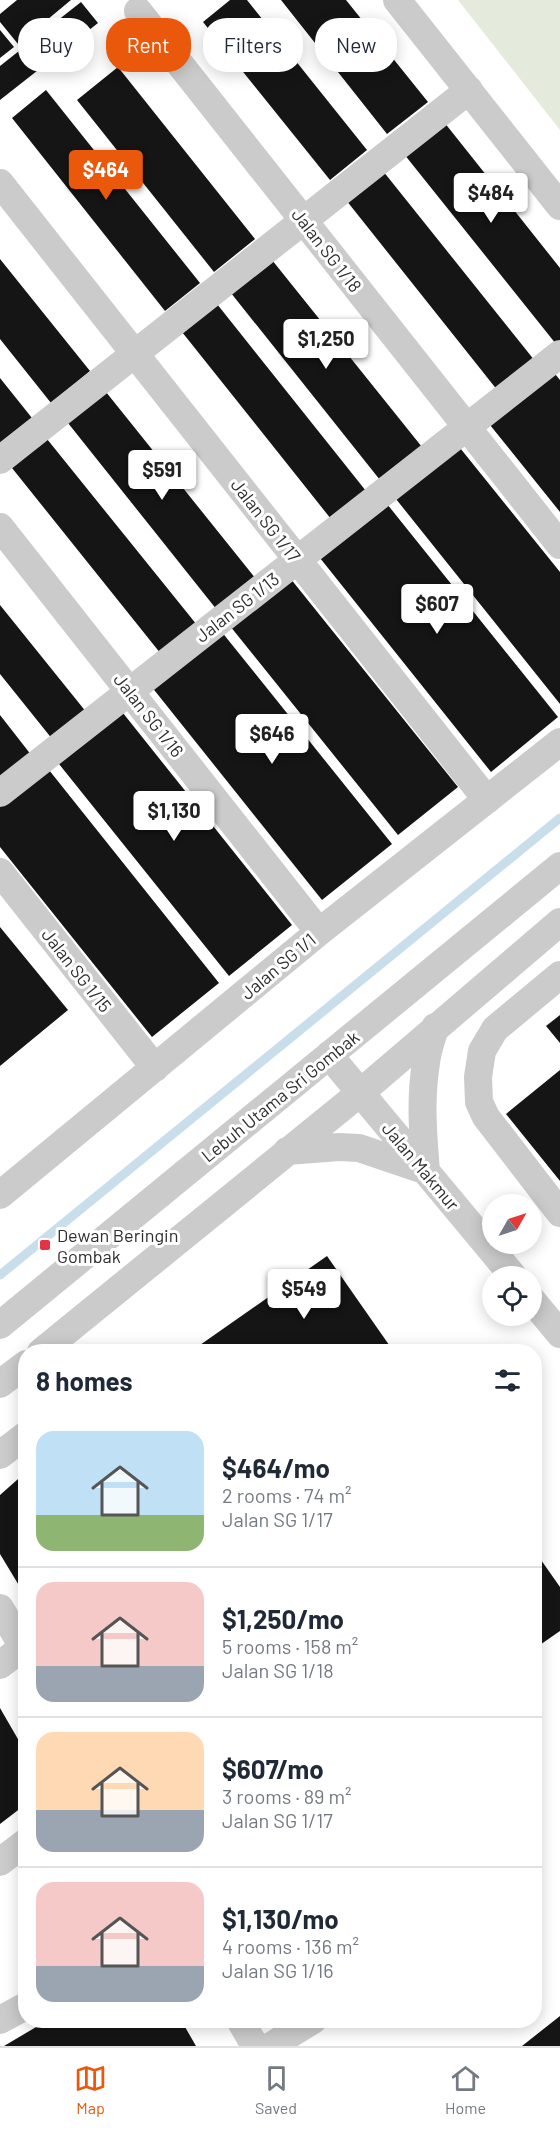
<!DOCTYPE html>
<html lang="en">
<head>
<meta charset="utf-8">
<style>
  body { margin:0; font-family:Barlow,sans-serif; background:#f6f6f7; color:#1f2937; height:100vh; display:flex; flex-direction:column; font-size:22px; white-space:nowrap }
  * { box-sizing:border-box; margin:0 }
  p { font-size:20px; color:#747a83 }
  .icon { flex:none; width:33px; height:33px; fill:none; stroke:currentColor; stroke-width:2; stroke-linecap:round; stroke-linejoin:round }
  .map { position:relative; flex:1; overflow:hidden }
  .side { position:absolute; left:18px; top:1344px; width:524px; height:684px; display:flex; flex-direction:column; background:#fff; border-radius:24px; box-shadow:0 3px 15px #0003 }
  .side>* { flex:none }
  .guide { position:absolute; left:18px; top:18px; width:525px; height:54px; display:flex; gap:12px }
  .needle { width:39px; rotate:51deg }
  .fabs { position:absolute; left:482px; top:1194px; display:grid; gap:12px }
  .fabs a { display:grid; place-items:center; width:60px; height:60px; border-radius:50%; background:#fff; box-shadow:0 3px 15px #0003; font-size:30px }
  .price { position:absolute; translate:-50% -51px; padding:0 14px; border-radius:6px; background:#fff; color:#222; font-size:20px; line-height:39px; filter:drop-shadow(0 2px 3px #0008) }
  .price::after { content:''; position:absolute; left:50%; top:36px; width:18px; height:14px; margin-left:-9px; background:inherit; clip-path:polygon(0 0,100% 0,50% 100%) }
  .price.on { background:#ea580c; color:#fff }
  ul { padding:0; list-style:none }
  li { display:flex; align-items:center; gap:18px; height:150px; padding:0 18px }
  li+li { border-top:2px solid #e0e1e3 }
  li span { display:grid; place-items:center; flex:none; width:168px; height:120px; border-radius:18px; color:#555 }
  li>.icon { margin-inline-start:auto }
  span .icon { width:72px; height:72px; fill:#fffc; stroke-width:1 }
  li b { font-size:26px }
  h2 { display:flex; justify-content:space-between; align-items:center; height:72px; padding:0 18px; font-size:26px }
  .pill { padding:0 21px; border-radius:24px; background:#fff; box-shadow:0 3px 15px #0003; font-size:21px; line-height:54px }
  .pill.on { background:#ea580c; color:#fff }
  .dock { display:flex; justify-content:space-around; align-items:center; height:84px; border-top:2px solid #e0e1e3; background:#fff; font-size:16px; color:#747a83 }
  .dock a { display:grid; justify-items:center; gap:3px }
  .dock .on { color:#ea580c }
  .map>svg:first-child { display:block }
  .green { fill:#e5ebdc }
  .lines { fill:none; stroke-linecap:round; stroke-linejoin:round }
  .stream { stroke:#c9deeb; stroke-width:9 }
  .building { fill:#151515 }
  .minor { stroke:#cbcbcb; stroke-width:28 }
  .poi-dot { fill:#e13545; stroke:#fff; stroke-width:2 }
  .labels { text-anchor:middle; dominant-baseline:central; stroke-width:6; stroke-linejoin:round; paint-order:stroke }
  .street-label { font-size:18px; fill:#2e2e2e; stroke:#fff }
  .poi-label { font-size:18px; fill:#2e2e2e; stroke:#fff; text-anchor:start }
</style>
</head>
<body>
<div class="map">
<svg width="560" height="2046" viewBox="0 0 560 2046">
  <rect width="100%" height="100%" fill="#fff"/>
  <path class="green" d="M458,0h102v130z"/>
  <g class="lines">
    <path class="stream" d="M0,1275l560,-457"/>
  </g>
  <path class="building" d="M17,0h54l-53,44 -18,-22v-8z
    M230,0h17l120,150 -37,30 -127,-158z
    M281,0h65l82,102 -41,32z
    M81,2l17,21 -98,77v-34z
    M0,30l14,17 -14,11z
    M118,67l137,172 -41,33 -137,-172z
    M46,90l154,193 -35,28 -153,-193z
    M444,122l116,146v73l-4,3 -152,-190z
    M383,171l152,190 -37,30 -152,-191z
    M0,259l90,112 -39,32 -51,-64z
    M272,260l150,187 -42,33 -149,-187z
    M217,304l149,187 -35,28 -149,-187z
    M551,369l9,11v132l-74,-92z
    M0,378l32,40 -32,26z
    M106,392l150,187 -39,31 -149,-187z
    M47,439l150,186 -36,29 -149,-186z
    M456,443l104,129v132l-168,-210z
    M383,499l175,218 -67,55 -175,-219z
    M290,578l168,209 -60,48 -168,-209z
    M0,605l87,108 -34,27 -53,-66z
    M221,631l171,213 -70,56 -171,-214z
    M119,708l173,217 -63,51 -174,-217z
    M0,715l32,41 -32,26z
    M45,765l174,218 -67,54 -152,-190v-46z
    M0,927l68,83 -68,56z
    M560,1015v28l-14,-17z
    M560,1070v111l-54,-67z
    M327,1256l67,96h-204z
    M26,1472v125l-26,-43v-59z
    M534,1550l26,37v44l-26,18z
    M0,1708l26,45v51l-26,20z
    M560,2016v30h-38z
    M48,2020h133l15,26h-192z"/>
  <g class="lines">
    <path class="minor" d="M397,0l163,206
      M138,11l422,534
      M0,183l487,617
      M0,460l469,-370
      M0,527l319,405
      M0,793l560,-439
      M0,872l155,196
      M560,975l-65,54 -13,22 -4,26 1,25 7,15 74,96
      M329,1055l184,221
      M287,1151l52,-4 20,1 65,22
      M426,1171c-3,-36 -6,-72 0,-108 1,-12 6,-24 9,-36
      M0,1195l319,-263 241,-190
      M531,1299l29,35
      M0,1325l560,-459
      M41,1352l319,-259 200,-171
      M0,1384l26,-20
      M0,1455l26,-20
      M0,1608l26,44
      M0,1665l23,-18
      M0,1862l26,-20
      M0,2020l26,-14
      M240,2020l15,26
      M271,2046l42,-26"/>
  </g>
  <rect class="poi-dot" x="39" y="1239" width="12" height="12" rx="3"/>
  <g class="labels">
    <g class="street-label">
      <text transform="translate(327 250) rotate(52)">Jalan SG 1/18</text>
      <text transform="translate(266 520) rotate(52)">Jalan SG 1/17</text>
      <text transform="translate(237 607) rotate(-38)">Jalan SG 1/13</text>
      <text transform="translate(149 715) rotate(52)">Jalan SG 1/16</text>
      <text transform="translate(278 966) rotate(-40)">Jalan SG 1/1</text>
      <text transform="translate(77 970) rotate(52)">Jalan SG 1/15</text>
      <text transform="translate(280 1096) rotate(-39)">Lebuh Utama Sri Gombak</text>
      <text transform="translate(421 1166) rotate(50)">Jalan Makmur</text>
    </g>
    <g class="poi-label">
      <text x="57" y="1235">Dewan Beringin<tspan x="57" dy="21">Gombak</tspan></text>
    </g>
  </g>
</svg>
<div class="fabs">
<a><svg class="needle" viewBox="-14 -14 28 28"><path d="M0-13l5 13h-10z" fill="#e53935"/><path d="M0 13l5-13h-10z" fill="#747a83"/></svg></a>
<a><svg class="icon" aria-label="locate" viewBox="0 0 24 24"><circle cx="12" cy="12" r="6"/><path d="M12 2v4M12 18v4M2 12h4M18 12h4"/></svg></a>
</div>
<b class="price on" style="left:106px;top:201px">$464</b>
<b class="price" style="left:491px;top:224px">$484</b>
<b class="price" style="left:326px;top:370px">$1,250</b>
<b class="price" style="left:162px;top:501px">$591</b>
<b class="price" style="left:437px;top:635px">$607</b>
<b class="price" style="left:272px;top:765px">$646</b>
<b class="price" style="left:174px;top:842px">$1,130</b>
<b class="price" style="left:304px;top:1320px">$549</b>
<div class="guide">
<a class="pill">Buy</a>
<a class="pill on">Rent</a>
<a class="pill">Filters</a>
<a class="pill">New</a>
</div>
<section class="side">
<h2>8 homes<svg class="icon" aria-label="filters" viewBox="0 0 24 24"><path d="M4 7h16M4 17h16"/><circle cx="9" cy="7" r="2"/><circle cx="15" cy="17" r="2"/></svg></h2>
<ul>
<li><span style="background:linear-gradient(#bfe0f5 70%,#8fb573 0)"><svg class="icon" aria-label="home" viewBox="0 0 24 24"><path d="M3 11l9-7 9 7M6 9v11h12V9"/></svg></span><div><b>$464/mo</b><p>2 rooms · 74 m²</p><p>Jalan SG 1/17</p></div></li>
<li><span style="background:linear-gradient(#f6c9c9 70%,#9aa5b1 0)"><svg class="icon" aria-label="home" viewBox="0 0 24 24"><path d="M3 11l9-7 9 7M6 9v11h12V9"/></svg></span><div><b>$1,250/mo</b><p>5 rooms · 158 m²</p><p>Jalan SG 1/18</p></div></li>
<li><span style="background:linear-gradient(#ffd9b3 65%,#9aa5b1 0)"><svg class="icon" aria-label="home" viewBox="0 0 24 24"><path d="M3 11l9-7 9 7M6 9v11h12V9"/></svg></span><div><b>$607/mo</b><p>3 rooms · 89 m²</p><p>Jalan SG 1/17</p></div></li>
<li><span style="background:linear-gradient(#f6c9c9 70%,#9aa5b1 0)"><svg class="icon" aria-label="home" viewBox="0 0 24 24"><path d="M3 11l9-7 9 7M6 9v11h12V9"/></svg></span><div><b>$1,130/mo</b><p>4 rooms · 136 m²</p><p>Jalan SG 1/16</p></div></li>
</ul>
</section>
</div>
<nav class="dock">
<a class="on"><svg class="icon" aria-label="map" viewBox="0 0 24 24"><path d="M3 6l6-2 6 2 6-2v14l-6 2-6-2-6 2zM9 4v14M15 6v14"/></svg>Map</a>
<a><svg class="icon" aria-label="saved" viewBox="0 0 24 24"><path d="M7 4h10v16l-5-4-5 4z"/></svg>Saved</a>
<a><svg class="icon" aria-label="home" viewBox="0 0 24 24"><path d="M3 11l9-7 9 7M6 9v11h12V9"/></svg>Home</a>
</nav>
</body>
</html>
